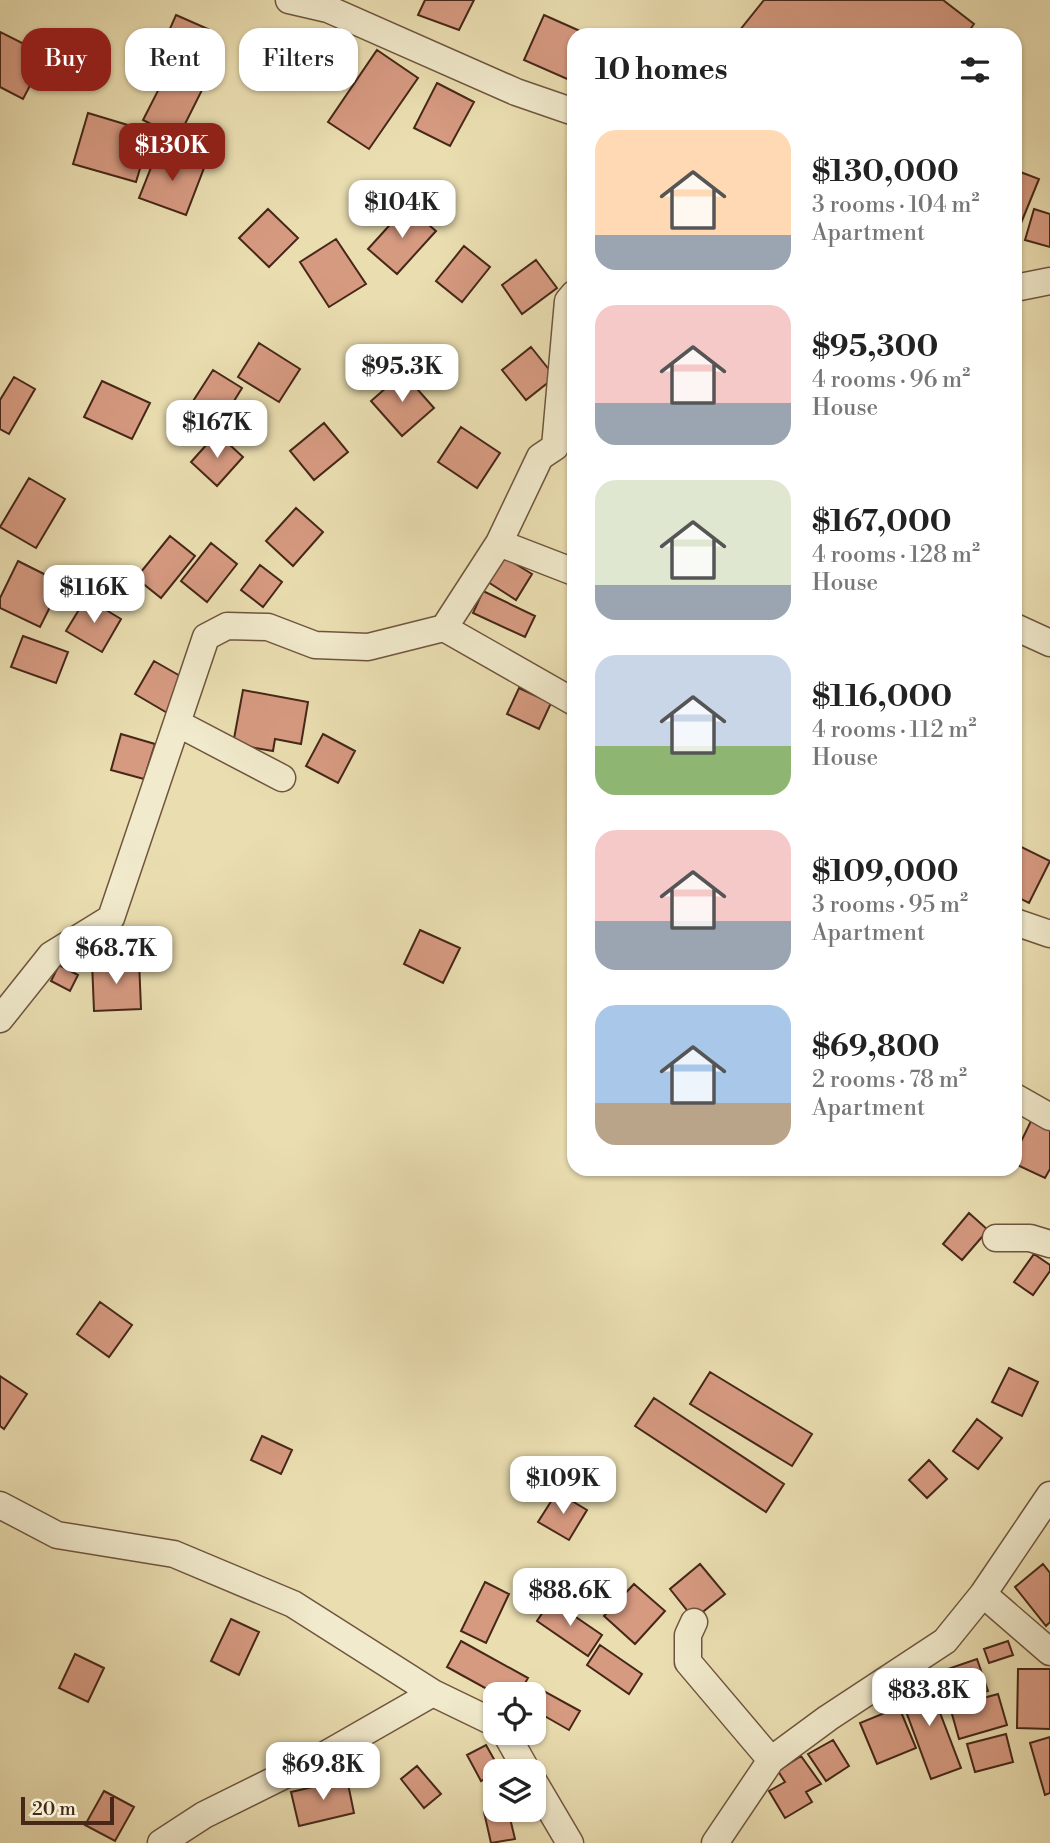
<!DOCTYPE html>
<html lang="en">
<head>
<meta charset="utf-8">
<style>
  body { margin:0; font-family:"Libre Bodoni",serif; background:#f2f2f2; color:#222; height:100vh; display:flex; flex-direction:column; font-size:26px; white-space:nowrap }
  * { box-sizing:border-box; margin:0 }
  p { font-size:23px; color:#767676 }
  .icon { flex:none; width:38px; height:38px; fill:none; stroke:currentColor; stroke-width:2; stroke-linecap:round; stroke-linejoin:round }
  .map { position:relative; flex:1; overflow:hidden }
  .sheet { position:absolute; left:567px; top:28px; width:455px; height:1148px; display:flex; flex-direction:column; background:#fff; border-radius:21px; box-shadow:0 2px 5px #0004 }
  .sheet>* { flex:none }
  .banner { position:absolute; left:21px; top:28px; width:441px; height:63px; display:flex; gap:14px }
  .buttons { position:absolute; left:483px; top:1682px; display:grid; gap:14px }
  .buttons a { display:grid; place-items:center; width:63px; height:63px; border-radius:14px; background:#fff; box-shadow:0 2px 5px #0004; font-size:35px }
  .scale { position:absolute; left:21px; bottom:18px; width:93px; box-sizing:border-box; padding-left:7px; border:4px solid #462718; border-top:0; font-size:19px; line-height:24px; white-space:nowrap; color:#462718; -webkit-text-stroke:5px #f1eacc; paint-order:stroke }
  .price { position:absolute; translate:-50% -60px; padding:0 16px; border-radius:14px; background:#fff; color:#222; font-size:23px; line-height:46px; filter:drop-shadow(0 2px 4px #0008) }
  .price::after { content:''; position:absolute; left:50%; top:42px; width:21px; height:16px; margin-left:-10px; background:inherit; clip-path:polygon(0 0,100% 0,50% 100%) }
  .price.on { background:#8f2418; color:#fff }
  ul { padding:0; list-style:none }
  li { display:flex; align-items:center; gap:21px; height:175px; padding:0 28px }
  li span { display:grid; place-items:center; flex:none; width:196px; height:140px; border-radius:21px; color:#555 }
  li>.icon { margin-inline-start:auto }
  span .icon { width:84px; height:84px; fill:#fffc; stroke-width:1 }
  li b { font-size:30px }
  h2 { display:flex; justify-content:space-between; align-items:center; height:84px; padding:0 28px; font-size:30px }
  .pill { padding:0 24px; border-radius:21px; background:#fff; box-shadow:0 2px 5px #0004; font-size:24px; line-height:63px }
  .pill.on { background:#8f2418; color:#fff }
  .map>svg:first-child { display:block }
  .building { fill:#d69a81; stroke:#462718; stroke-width:2 }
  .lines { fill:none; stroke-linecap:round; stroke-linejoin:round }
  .minor-casing { stroke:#6f553e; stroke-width:29 }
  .minor { stroke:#f1eacc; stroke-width:26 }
</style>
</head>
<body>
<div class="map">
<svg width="1050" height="1843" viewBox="0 0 1050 1843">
  <rect width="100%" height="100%" fill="#eadeb1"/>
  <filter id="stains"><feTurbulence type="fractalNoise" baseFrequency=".00286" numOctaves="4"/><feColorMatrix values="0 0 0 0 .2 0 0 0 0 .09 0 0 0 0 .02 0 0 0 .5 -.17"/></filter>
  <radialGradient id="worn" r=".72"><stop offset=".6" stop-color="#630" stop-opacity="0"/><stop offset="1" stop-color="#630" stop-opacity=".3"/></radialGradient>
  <path class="building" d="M425,0h49l-15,30 -41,-15z
    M764,0h179l31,24 -8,11h-230z
    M176,15l32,14 -17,36 -31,-14z
    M544,15l45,20h-15v47l-50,-22z
    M0,32l46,23 -23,44 -23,-12z
    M377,50l41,28 -49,71 -41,-27z
    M171,65l35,17 -28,56 -35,-18z
    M437,83l37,19 -24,44 -36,-18z
    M88,113l63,19 -15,50 -63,-18z
    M158,150l46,18 -18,47 -47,-17z
    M1015,170l24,9 -20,49 -4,-2z
    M407,206l29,25 -39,43 -29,-25z
    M268,209l30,29 -29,29 -30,-29z
    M1034,209l16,5v33l-25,-7z
    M336,239l30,45 -37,23 -29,-45z
    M464,246l26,21 -28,35 -26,-21z
    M536,260l21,28 -35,26 -20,-29z
    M259,343l41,26 -21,33 -41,-25z
    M531,347l24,30 -29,23 -24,-30z
    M213,370l29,18 -24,39 -30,-18z
    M403,373l31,35 -32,28 -31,-35z
    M14,377l21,12 -26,45 -9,-5v-29z
    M102,381l48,22 -18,36 -48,-22z
    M324,423l24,29 -34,28 -24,-29z
    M461,427l39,26 -23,35 -39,-26z
    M217,433l26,24 -26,29 -26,-24z
    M29,478l36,21 -29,49 -36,-21z
    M296,508l27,24 -30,34 -27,-25z
    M170,536l25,20 -34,42 -25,-20z
    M211,543l26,21 -30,38 -26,-21z
    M504,557l28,17 -16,26 -28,-18z
    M18,561l44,22 -22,44 -40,-19v-10z
    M260,565l22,17 -19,25 -22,-17z
    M483,591l52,25 -10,21 -52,-24z
    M86,598l35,21 -19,33 -36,-21z
    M23,636l45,16 -12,31 -45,-16z
    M154,661l35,20 -20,33 -34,-20z
    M519,688l32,15 -12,26 -32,-15z
    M243,690l65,12 -7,42 -26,-5 -2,12 -40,-7z
    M121,734l34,10 -11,35 -33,-9z
    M323,734l32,17 -17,32 -32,-17z
    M1015,844l35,17 -21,42 -14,-7z
    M420,930l40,18 -17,35 -39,-19z
    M139,960l2,49 -47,2 -2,-49z
    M59,965l19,10 -8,16 -19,-10z
    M1031,1121l19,9v39l-5,9 -30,-14v-10z
    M969,1213l19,17 -26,30 -19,-16z
    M1034,1254l16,11v6l-17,24 -19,-13z
    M100,1302l32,23 -23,32 -32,-23z
    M1009,1368l29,14 -16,34 -30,-14z
    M710,1372l102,62 -20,32 -102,-62z
    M0,1376l27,18 -23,35 -4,-3z
    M654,1398l130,86 -18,28 -131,-86z
    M977,1419l25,19 -24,31 -25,-18z
    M262,1436l30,14 -11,24 -30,-14z
    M929,1460l18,19 -20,19 -18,-18z
    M557,1492l30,18 -18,30 -31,-18z
    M700,1564l25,30 -31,25 -24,-30z
    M1043,1564l7,9v49l-4,4 -31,-39z
    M485,1582l24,12 -23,49 -25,-12z
    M634,1584l31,27 -30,33 -31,-28z
    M551,1600l51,35 -14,21 -51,-35z
    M231,1619l28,13 -20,43 -28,-14z
    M461,1641l67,37 -9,16h-23l-49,-27z
    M1008,1641l5,14 -24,8 -5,-14z
    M600,1645l42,29 -13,20 -42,-29z
    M75,1654l29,14 -16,34 -29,-14z
    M977,1659l11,32 -41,14 -11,-32z
    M1018,1669h32v60l-33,-1z
    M926,1676l35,92 -30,11 -34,-92z
    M533,1685l47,26 -11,19 -35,-20v-16h-6z
    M998,1694l9,31 -48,14 -9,-32z
    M899,1707l17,41 -39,16 -17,-41z
    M1006,1734l7,28 -38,10 -8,-28z
    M1050,1737v56l-5,2 -15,-52z
    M833,1740l16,26 -23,15 -18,-27z
    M486,1745l14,25 -19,11 -14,-26z
    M801,1756l20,28 -15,8 6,10 -27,16 -16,-27 16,-9 -7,-11z
    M417,1766l24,28 -17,14 -23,-29z
    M347,1779l7,34 -55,13 -8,-34z
    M104,1791l30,16 -19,34 -30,-16z
    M495,1809l13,1 7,29 -24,4 -7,-31z"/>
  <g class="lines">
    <defs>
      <path id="minor" d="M289,0l39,9 188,83 58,20
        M1015,288l35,-7
        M499,543l75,29
        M1015,627l35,16
        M444,628l130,74
        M177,723l105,55
        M1015,922l35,12
        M0,1019l51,-64 60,-37 95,-281 21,-11 41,1 47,18 53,2 76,-19 55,-85 41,-86 15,-10 13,-146 6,-7
        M1015,1097l35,20
        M996,1238h34l20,6
        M0,1505l57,30 117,19 119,50 140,89 62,30
        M983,1594l67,58
        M694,1622l-6,13v27l83,98
        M505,1732l22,39
        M534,1782l36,61
        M161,1843l43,-28 119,-59 110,-63
        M715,1843l56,-83 57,-42 117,-77 38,-47 67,-99"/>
    </defs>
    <use href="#minor" class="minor-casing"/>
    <use href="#minor" class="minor"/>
  </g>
  <rect width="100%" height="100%" filter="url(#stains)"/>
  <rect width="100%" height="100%" fill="url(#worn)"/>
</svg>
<div class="buttons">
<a><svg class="icon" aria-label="locate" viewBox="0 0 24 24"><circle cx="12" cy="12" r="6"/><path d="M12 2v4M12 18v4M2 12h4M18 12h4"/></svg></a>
<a><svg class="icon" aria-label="layers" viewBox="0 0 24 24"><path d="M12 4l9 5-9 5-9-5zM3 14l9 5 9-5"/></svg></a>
</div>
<div class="scale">20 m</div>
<b class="price on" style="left:172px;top:183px">$130K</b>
<b class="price" style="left:402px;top:240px">$104K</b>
<b class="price" style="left:402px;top:404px">$95.3K</b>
<b class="price" style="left:217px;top:460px">$167K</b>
<b class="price" style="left:94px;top:625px">$116K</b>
<b class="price" style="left:116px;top:986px">$68.7K</b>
<b class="price" style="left:563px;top:1516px">$109K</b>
<b class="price" style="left:570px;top:1628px">$88.6K</b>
<b class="price" style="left:929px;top:1728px">$83.8K</b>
<b class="price" style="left:323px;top:1802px">$69.8K</b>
<div class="banner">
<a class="pill on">Buy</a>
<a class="pill">Rent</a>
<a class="pill">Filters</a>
</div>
<section class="sheet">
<h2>10 homes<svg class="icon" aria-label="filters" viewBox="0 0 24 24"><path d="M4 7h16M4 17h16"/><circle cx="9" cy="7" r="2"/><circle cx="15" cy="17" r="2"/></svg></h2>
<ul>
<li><span style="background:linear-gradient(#ffd9b3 75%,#9aa5b1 0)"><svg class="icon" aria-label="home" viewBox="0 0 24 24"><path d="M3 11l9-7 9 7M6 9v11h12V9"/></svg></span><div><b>$130,000</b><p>3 rooms · 104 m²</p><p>Apartment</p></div></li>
<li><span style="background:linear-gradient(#f6c9c9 70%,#9aa5b1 0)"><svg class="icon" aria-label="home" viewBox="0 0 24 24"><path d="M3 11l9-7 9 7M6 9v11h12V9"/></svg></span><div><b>$95,300</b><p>4 rooms · 96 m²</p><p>House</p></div></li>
<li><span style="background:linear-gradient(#dfe7d0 75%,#9aa5b1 0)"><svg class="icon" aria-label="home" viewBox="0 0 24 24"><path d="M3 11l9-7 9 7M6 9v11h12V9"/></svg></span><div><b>$167,000</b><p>4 rooms · 128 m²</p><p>House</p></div></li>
<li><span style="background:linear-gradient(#c9d6e8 65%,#8fb573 0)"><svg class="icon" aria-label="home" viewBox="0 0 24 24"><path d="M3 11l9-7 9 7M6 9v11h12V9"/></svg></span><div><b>$116,000</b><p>4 rooms · 112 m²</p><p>House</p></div></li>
<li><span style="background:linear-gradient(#f6c9c9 65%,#9aa5b1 0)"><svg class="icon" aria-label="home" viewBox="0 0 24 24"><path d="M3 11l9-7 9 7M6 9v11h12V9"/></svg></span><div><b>$109,000</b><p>3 rooms · 95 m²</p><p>Apartment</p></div></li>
<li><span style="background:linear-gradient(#a9c7e8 70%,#b9a48a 0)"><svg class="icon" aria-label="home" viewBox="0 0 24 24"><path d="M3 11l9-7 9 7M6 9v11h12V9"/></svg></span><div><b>$69,800</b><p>2 rooms · 78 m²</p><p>Apartment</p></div></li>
</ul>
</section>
</div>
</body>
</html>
